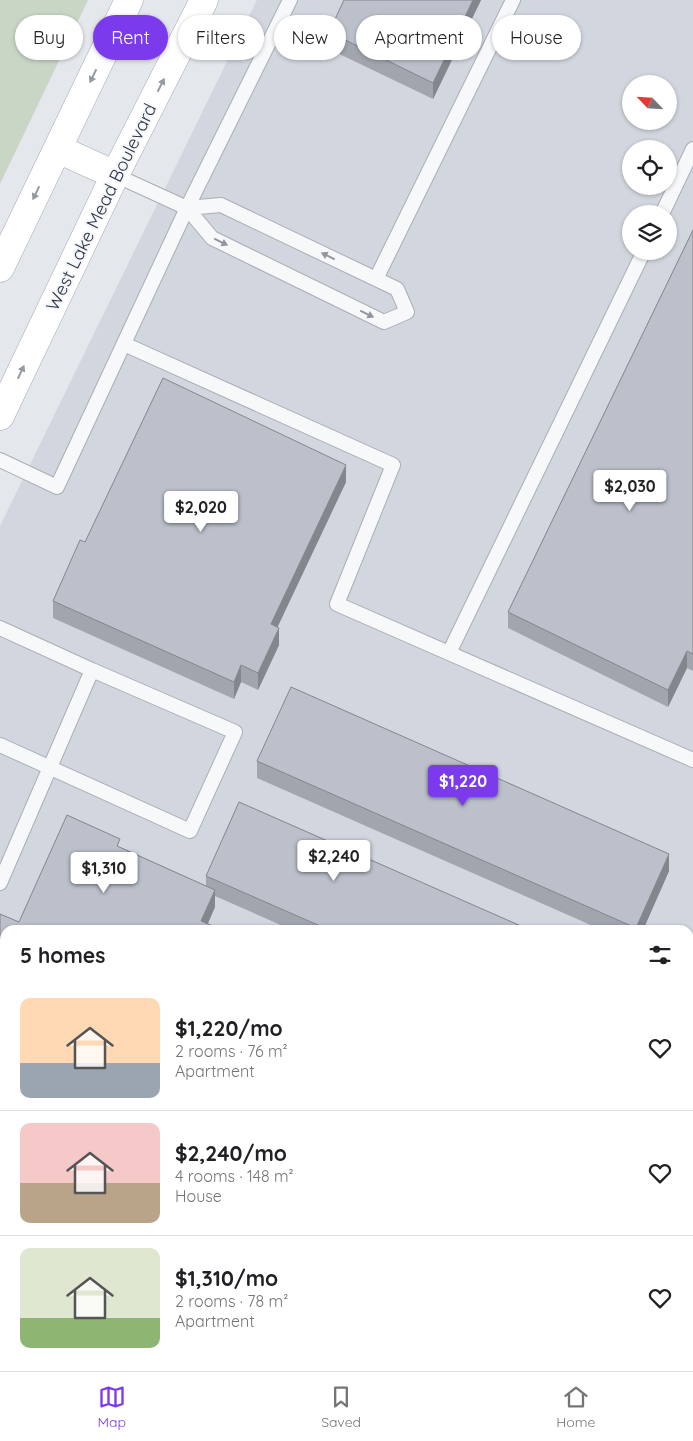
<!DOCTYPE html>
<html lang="en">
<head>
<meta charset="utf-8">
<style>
  body { margin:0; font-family:Quicksand,sans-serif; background:#f2f2f2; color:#202124; height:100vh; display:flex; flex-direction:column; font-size:19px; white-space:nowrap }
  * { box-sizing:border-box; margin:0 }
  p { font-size:16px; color:#757577 }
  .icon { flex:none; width:28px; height:28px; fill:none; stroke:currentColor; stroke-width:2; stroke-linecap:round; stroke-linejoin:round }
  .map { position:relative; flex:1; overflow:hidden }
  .side { position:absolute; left:0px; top:925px; width:694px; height:446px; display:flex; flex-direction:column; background:#fff; border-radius:15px 15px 0 0; box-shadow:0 1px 4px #0004 }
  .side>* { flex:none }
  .banner { position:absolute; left:15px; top:15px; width:664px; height:45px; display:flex; gap:10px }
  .needle { width:32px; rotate:295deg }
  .tools { position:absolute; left:622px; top:75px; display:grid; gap:10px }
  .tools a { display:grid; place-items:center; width:55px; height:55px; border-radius:50%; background:#fff; box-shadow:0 1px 4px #0004; font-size:25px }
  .price { position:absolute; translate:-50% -42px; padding:0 11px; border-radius:5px; background:#fff; color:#222; font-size:16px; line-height:32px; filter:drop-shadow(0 1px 2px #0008) }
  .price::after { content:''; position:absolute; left:50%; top:30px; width:15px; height:11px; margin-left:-8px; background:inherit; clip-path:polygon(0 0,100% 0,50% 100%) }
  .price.active { background:#7c3aed; color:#fff }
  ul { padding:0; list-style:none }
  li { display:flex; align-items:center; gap:15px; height:125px; padding:0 20px }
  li+li { border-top:1px solid #e0e0e0 }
  li span { display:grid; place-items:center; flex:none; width:140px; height:100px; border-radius:10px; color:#555 }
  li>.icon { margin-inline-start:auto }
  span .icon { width:60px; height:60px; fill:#fffc; stroke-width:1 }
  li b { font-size:21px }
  h2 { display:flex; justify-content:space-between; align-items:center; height:60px; padding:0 20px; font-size:21px }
  .pill { padding:0 18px; border-radius:22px; background:#fff; box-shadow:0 1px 4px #0004; font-size:18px; line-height:45px }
  .pill.active { background:#7c3aed; color:#fff }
  .tabs { display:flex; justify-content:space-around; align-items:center; height:70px; border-top:1px solid #e0e0e0; background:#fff; font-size:14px; color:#757577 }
  .tabs a { display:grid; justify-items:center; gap:2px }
  .tabs .active { color:#7c3aed }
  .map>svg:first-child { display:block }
  .built { fill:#d2d6de; fill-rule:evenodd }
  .green { fill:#c9d6c5 }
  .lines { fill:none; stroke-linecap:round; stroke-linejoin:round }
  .stream { stroke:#9fb4cc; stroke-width:9 }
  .service-casing { stroke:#a9aeb7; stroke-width:16 }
  .primary-casing { stroke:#a3abb8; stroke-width:29 }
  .path { stroke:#c2c5cb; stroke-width:3; stroke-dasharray:4 4; stroke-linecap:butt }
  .service { stroke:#f7f8fa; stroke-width:14 }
  .primary { stroke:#fff; stroke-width:28 }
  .wall { fill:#a1a5ae }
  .shaded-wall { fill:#83868d }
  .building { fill:#bbc0ca; stroke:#83868d }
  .oneway { fill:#959aa2 }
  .oneway2 { fill:#9196a0 }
  .labels { text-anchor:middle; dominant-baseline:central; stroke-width:4; stroke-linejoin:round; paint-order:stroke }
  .street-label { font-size:18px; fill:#2b3445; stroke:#f4f6f9 }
</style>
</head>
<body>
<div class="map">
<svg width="693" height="1371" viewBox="0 0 693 1371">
  <rect width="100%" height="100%" fill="#e4e7ec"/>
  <path class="built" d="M257,0h436v937l-4,9v-16h-684v436h490l-2,5h-493v-845zM631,84h38v37h-38zM631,149h38v37h-38zM631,214h38v37h-38z"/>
  <path class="green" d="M0,0h88l-88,184z"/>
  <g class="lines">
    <path class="stream" d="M0,1293l5,2
      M172,1366l11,5"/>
    <defs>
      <path id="service" d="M115,175l72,33 25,30 172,84 23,-10 -10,-23 -176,-84 -34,3
        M662,214l31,-65
        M376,279l137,-279
        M124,344l269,121 -56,139 356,156
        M0,460l57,27 130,-279 103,-208
        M0,628l92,42 -92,213
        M449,653l195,-402
        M0,745l190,86 45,-99 -143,-62"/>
      <path id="primary" d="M58,149l57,26
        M0,268l129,-268
        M0,416l115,-241 89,-175"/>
    </defs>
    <use href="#service" class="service-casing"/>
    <use href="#primary" class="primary-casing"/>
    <path class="path" d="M0,1323l5,2
      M99,1366l11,5"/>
    <use href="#service" class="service"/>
    <use href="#primary" class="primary"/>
  </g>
  <path class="wall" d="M481,0l-48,99 -104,-50v-17z
    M693,230v441l-6,-3 -19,39 -160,-79v-16z
    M346,482l-69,145 2,18 -21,45 -17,-8 -7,17 -181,-81v-17z
    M257,761l412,110 -26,59h-41l-345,-152z
    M120,847l86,39v-10l324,54h-238l-77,-34v11l-7,16 -203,7v150l-5,-3v-163l19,8z
    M0,1079l5,2v172l-5,-2z"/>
  <path class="shaded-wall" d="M473,0h8l-48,99v-16z
    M346,465v17l-75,159v-17z
    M279,628v17l-21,45v-17z
    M687,651v17l-19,39v-17z
    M241,665v17l-7,17v-17z
    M669,854v17l-26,59h-7v-2z
    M215,890v17l-10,23 -4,-9z
    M693,1215v9l-4,9v-10z"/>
  <path class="building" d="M344,0h129l-40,83 -104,-51z
    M693,230v424l-6,-3 -19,39 -160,-78z
    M163,378l183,87 -75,159 8,4 -21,45 -17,-8 -7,17 -181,-81 27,-61 5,2z
    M291,687l378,167 -33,74 -379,-167z
    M239,802l291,128h-204l1,-1 -121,-53z
    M67,815l53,24 -3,7 98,44 -14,31 21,9h-217v133l-5,-2v-147l19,8z
    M693,1012v203l-4,8v-202z
    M0,1079l5,2v155l-5,-2z
    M611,1366h8l2,5h-23z"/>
  <defs><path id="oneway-solid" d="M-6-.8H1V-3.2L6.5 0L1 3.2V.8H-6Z" transform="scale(1.25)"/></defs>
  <g class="oneway">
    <use href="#oneway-solid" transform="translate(93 76) rotate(116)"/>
    <use href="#oneway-solid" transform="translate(161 85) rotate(-63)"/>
    <use href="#oneway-solid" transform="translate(36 193) rotate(116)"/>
    <use href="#oneway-solid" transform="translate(21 372) rotate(-65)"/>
  </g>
  <g class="oneway2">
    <use href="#oneway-solid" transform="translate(221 242) rotate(26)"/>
    <use href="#oneway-solid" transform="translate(328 256) rotate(-154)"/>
    <use href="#oneway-solid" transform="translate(367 314) rotate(26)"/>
  </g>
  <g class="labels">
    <g class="street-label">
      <text transform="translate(101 207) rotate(-64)">West Lake Mead Boulevard</text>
    </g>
  </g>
</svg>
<div class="tools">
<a><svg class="needle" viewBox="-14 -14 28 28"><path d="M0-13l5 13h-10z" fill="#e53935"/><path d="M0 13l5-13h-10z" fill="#757577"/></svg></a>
<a><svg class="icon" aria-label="locate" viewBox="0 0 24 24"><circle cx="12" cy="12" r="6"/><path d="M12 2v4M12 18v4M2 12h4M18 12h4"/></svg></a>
<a><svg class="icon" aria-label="layers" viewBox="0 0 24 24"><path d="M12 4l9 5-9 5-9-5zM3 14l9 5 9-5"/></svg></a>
</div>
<b class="price" style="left:630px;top:512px">$2,030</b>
<b class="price" style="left:201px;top:533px">$2,020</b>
<b class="price active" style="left:463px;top:807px">$1,220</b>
<b class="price" style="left:334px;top:882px">$2,240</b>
<b class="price" style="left:104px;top:894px">$1,310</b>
<div class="banner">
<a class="pill">Buy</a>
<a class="pill active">Rent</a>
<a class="pill">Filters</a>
<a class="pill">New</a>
<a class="pill">Apartment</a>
<a class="pill">House</a>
</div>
<section class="side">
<h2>5 homes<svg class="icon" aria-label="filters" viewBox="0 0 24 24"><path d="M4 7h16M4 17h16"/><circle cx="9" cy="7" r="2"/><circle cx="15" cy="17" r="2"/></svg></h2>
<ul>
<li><span style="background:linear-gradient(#ffd9b3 65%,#9aa5b1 0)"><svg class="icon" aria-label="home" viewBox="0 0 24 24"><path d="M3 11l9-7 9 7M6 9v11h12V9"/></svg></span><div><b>$1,220/mo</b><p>2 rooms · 76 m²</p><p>Apartment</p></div><svg class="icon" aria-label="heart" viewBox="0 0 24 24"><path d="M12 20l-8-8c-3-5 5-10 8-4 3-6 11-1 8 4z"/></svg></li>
<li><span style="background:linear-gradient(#f6c9c9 60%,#b9a48a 0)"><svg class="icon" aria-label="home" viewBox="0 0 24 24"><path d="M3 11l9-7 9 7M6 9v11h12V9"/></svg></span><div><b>$2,240/mo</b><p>4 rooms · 148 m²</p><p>House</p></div><svg class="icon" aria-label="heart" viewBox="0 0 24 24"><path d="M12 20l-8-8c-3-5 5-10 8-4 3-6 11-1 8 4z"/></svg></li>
<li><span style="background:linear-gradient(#dfe7d0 70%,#8fb573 0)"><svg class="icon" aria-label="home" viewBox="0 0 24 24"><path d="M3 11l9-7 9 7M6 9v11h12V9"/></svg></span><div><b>$1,310/mo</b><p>2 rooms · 78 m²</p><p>Apartment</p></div><svg class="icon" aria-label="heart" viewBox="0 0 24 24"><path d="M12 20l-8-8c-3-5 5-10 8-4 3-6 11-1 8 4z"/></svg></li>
</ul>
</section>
</div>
<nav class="tabs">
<a class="active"><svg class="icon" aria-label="map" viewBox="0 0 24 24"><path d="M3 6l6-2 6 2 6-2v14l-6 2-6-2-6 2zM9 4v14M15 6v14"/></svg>Map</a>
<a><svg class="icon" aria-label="saved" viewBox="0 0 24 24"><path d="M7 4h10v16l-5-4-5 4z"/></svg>Saved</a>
<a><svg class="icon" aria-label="home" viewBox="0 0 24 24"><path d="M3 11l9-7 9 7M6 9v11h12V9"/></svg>Home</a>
</nav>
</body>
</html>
